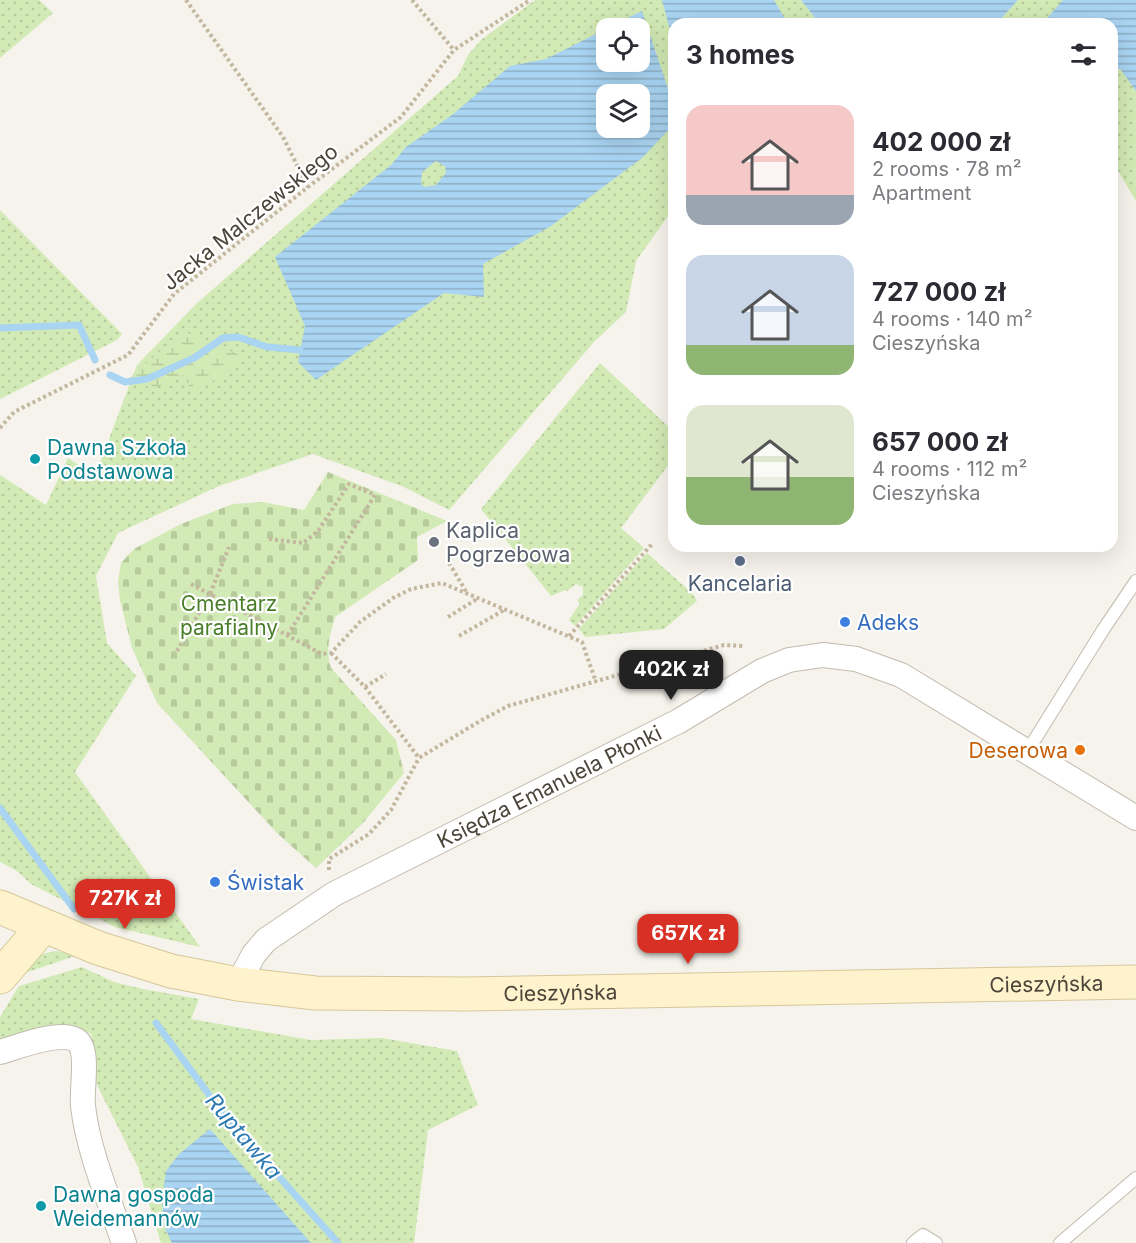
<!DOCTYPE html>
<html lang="en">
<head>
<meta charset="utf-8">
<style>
  body { margin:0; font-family:Inter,sans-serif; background:#f2f2f3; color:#2b2b33; height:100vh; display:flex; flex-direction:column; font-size:22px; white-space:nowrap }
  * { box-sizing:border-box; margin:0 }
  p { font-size:20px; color:#7c7c81 }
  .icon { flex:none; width:33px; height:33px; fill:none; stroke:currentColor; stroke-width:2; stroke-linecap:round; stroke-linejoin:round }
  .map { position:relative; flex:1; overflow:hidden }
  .details { position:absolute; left:668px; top:18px; width:450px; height:534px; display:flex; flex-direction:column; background:#fff; border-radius:18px; box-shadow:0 6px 24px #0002 }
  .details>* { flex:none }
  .tools { position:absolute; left:596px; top:18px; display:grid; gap:12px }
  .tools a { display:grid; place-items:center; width:54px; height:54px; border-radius:12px; background:#fff; box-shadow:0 6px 24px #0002; font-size:30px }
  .price { position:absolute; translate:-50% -51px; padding:0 14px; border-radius:12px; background:#d93025; color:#fff; font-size:20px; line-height:39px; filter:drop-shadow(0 2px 3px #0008) }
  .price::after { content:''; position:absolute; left:50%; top:36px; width:18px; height:14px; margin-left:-9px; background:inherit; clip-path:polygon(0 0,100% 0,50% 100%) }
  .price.active { background:#222; color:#fff }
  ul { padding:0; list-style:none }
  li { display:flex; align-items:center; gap:18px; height:150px; padding:0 18px }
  li span { display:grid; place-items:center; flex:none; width:168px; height:120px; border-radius:18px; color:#555 }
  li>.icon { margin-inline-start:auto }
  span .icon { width:72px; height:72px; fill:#fffc; stroke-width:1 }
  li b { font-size:26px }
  h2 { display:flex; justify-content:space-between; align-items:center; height:72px; padding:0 18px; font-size:26px }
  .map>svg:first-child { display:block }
  .grass { fill:url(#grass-dots); fill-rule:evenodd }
  .wetland { fill:url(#wetland-marsh) }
  .cemetery { fill:url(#cemetery-stones) }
  .water { fill:url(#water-rules); fill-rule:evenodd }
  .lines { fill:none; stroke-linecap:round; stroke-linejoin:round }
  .stream { stroke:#a9d4f2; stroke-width:7 }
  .lane-casing { stroke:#c2bbae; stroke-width:14 }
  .street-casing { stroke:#c2bbae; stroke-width:26 }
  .secondary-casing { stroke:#d6c79b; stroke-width:35 }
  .path { stroke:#c4b79f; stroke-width:4; stroke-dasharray:3 3; stroke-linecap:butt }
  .lane { stroke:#fff; stroke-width:12 }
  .street { stroke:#fff; stroke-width:24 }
  .secondary { stroke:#fff3cd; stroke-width:33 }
  .culture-dot { fill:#0f9aa8; stroke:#fff; stroke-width:2 }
  .worship-dot { fill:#6b7280; stroke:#fff; stroke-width:2 }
  .service-dot { fill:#5c6f8a; stroke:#fff; stroke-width:2 }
  .shop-dot { fill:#3f7fe0; stroke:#fff; stroke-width:2 }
  .food-dot { fill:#e8710a; stroke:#fff; stroke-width:2 }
  .labels { text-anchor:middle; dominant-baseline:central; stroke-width:4.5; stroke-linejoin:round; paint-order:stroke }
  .street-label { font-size:21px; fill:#4b4439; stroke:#fff }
  .culture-label { font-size:21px; fill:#0d838f; stroke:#fff; text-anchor:start }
  .worship-label { font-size:21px; fill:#5b616d; stroke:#fff; text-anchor:start }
  .service-label { font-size:21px; fill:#4e5e75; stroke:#fff }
  .park-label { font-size:21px; fill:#4a7f2a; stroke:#fff }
  .shop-label { font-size:21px; fill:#366cbe; stroke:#fff; text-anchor:start }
  .food-label { font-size:21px; fill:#c56008; stroke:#fff; text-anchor:end }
  .water-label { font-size:22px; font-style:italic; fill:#2e7ab2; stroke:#fff }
</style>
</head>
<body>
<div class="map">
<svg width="1136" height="1243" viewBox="0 0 1136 1243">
  <defs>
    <pattern id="grass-dots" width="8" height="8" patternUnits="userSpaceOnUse" patternTransform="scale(1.5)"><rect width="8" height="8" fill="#d2eab5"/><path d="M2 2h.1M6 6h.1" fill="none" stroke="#b6ca9c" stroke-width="1.8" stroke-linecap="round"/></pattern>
    <pattern id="wetland-marsh" width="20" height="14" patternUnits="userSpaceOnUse" patternTransform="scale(1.5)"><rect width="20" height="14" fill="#d2eab5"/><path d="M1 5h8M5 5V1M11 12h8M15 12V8" fill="none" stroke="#b6ca9c"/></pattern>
    <pattern id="cemetery-stones" width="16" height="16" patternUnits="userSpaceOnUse" patternTransform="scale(1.5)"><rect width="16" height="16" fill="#d2eab5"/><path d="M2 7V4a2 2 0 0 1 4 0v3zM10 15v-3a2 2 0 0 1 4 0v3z" fill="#b6ca9c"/></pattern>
    <pattern id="water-rules" width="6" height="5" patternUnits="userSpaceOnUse" patternTransform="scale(1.5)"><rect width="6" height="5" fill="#a9d4f2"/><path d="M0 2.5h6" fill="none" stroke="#8caec5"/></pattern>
  </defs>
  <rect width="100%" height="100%" fill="#f6f3ec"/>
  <path class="grass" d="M0,0h39l14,13 -53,45z
    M535,0h601v201l-24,-40v-137h-438l-1,185 -37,52 -10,51 -32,30 -145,168 -45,-23 -91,-33 -94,32 -101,47 -22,43 11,67 29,33 -61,96 125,175 -85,-20 -84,-43 -14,-13 -17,-9v-387l46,30 22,-47 27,18 42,-111 59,-61 262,-228 10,-21 13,-15zM606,28h33v34h-33zM606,94h33v34h-33z
    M0,210l122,124 -5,6 -117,59z
    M600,363l73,68v28l-52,69 23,20 -69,78 -6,-6 11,-17 -3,-3 6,-5v-8l-7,-3 -9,7 -2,-1 -14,6 -70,-87z
    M647,553l46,41 4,7 -33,28 -79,8 -6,-8z
    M56,951l22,4 -62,21c10,-16 22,-22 40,-25z
    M82,967l32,15 29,7 56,10 -8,20 120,21 71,-2 75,13 21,54 -50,25 -14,113h-253l-23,-76 -42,-84h-8l5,-38 -2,-11c-34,-16 -57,-3 -91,6v-23l19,-31z"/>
  <path class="wetland" d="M183,331l64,27 -53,36 -11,-19 -28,13 -30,-6z"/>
  <path class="cemetery" d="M328,472l119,49 -30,16 1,23 -83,57c-5,18 -10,33 -4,51l65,72 8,33 -41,50 -47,45 -38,-34 -121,-131 -25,-55 -12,-48 -2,-18 3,-19 13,-14 47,-25 52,-20 29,-2 42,8z"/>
  <path class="water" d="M662,0h112l14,24h-114l-1,17z
    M801,0h217l-22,24h-176z
    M1063,0h73v91l-15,-21 -9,-5v-41h-70z
    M642,11l31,93v21l-31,33 -91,68 -68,38 1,33 -40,-4 -128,87 -18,-18 7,-36 -30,-69 116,-92 15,-18 46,-32 58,-49 36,-7 60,-30v33h33v-34h-32zM606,94h33v34h-33zM436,161l9,5 1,7 -10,12 -11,2 -4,-3 1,-12z
    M210,1129l101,114h-139l-8,-17 -2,-26 4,-29 13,-17z"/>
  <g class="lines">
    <path class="stream" d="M0,328l79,-3 16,35
      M110,375l15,7 22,-3 47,-21 29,-20 15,-1 29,10 33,3
      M0,808l74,101
      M156,1023l68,92 114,128"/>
    <defs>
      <path id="lane" d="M1027,752l76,-122 33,-49
        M913,1243l10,-8 13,8
        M1060,1243l76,-65"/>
      <g id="street">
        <path id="s1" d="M238,984l16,-30 12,-14 68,-46 345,-173 83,-50 27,-11 34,-5 33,4 45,16 235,143"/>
        <path d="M0,1052c18,-5 59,-22 76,-12 14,9 5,50 7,66 5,45 26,94 41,137"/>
      </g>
      <g id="secondary">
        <path id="s2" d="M0,907l98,41 73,23 67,13 77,9 150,1 671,-12"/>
        <path d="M0,977l35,-41 5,-11"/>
      </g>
    </defs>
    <use href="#lane" class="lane-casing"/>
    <use href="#street" class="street-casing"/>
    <use href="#secondary" class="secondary-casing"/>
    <path class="path" d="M186,0l97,137 25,50
      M412,0l42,50
      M0,428l14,-16 114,-57 46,-61 134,-107 93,-70 53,-67 76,-50
      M269,539l34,4 15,-12 31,-47 26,11 -88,141
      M449,563l18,30
      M191,584l131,70 9,-1 29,-31 33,-24 18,-9 31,-6 140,59 14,40
      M448,617l29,-18
      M459,636l45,-26
      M569,636l84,-93
      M177,651l33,-57 19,-47
      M331,653l34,34 54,71 61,-37 28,-15 216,-61 20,1
      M365,687l21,-13
      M329,870v-11l40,-25 22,-24 28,-52"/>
    <use href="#lane" class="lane"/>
    <use href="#street" class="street"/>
    <use href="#secondary" class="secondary"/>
  </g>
  <g class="culture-dot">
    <circle cx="35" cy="459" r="6"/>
    <circle cx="41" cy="1206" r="6"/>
  </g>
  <circle class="worship-dot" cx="434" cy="542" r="6"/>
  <circle class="service-dot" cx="740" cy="561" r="6"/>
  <g class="shop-dot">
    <circle cx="845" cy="622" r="6"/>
    <circle cx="215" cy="882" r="6"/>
  </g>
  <circle class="food-dot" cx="1080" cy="750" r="6"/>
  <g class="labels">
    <g class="street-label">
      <text transform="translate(250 217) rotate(-39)">Jacka Malczewskiego</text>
      <text stroke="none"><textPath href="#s1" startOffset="375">Księdza Emanuela Płonki</textPath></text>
      <text stroke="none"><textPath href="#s2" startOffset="1060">Cieszyńska</textPath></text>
      <text stroke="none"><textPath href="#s2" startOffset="574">Cieszyńska</textPath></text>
    </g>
    <g class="culture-label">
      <text x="47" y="447">Dawna Szkoła<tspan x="47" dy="24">Podstawowa</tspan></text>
      <text x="53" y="1194">Dawna gospoda<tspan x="53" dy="24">Weidemannów</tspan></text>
    </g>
    <g class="worship-label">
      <text x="446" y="530">Kaplica<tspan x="446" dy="24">Pogrzebowa</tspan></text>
    </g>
    <g class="service-label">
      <text x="740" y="583">Kancelaria</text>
    </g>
    <g class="park-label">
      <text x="229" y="603">Cmentarz<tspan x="229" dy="24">parafialny</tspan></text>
    </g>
    <g class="shop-label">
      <text x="857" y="622">Adeks</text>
      <text x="227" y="882">Świstak</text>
    </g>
    <g class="food-label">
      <text x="1068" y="750">Deserowa</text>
    </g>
    <g class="water-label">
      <text transform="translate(244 1136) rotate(50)">Ruptawka</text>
    </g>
  </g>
</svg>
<div class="tools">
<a><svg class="icon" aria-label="locate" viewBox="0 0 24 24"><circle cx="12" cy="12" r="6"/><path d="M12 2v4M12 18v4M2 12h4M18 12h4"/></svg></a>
<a><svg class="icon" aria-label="layers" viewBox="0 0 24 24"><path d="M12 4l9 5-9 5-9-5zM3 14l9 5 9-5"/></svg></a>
</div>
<b class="price active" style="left:671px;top:701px">402K zł</b>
<b class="price" style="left:125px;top:930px">727K zł</b>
<b class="price" style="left:688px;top:965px">657K zł</b>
<section class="details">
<h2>3 homes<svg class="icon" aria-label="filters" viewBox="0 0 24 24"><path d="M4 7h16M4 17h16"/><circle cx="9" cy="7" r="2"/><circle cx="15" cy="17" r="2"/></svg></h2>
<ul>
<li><span style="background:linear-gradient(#f6c9c9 75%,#9aa5b1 0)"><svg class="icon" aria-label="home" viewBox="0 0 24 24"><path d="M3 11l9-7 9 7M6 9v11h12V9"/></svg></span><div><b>402 000 zł</b><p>2 rooms · 78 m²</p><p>Apartment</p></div></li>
<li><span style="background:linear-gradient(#c9d6e8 75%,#8fb573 0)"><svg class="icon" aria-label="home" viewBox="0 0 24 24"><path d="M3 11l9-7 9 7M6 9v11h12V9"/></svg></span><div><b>727 000 zł</b><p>4 rooms · 140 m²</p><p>Cieszyńska</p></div></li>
<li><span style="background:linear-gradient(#dfe7d0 60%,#8fb573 0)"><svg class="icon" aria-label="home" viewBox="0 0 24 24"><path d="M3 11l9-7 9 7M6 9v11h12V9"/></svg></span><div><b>657 000 zł</b><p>4 rooms · 112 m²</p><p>Cieszyńska</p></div></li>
</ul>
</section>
</div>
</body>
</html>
